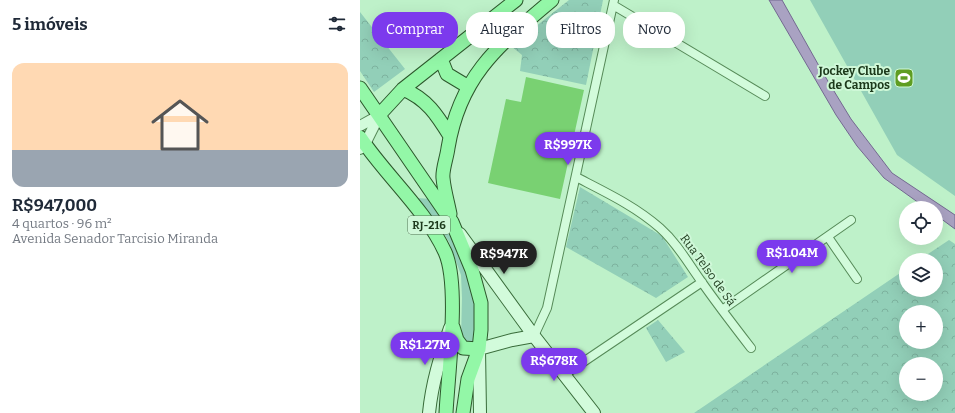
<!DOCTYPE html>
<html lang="pt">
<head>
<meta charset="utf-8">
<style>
  body { margin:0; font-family:Bitter,serif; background:#f2f2f3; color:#1f2937; height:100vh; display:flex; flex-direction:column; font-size:15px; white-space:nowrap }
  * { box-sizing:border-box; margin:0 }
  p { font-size:13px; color:#747a83 }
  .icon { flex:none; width:22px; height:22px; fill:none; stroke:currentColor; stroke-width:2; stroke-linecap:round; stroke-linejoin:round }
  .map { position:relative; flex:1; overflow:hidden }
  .details { display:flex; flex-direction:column; background:#fff; width:360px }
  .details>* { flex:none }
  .top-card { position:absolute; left:12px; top:12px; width:380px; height:36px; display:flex; gap:8px }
  .controls { position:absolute; left:539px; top:201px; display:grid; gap:8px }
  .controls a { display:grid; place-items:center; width:44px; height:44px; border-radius:50%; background:#fff; box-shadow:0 4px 16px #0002; font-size:20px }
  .price { position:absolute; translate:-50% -34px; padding:0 9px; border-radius:14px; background:#7c3aed; color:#fff; font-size:13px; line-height:26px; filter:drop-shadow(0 1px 2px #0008) }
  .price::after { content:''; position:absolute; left:50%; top:24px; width:12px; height:9px; margin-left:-6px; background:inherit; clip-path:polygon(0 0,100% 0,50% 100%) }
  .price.current { background:#222; color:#fff }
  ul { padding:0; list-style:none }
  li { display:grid; align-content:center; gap:8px; height:212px; padding:0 12px }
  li+li { border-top:1px solid #e0e1e3 }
  li span { display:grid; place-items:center; height:124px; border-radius:12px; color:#555 }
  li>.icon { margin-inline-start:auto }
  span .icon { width:72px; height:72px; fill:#fffc; stroke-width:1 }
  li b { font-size:17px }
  h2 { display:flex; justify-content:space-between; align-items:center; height:48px; padding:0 12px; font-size:17px }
  .tag { padding:0 14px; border-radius:16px; background:#fff; box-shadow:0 4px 16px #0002; font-size:14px; line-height:36px }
  .tag.current { background:#7c3aed; color:#fff }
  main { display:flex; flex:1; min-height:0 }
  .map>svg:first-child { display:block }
  .green { fill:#92cfb8 }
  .forest { fill:url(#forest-crowns); fill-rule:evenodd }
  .water { fill:#a9a2c2; stroke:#736990 }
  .building { fill:#79d172 }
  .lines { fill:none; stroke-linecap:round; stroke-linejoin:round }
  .minor-casing { stroke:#568a58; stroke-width:10 }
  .tertiary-casing { stroke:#568a58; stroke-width:12 }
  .secondary-casing { stroke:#396c3a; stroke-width:14 }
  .primary-casing { stroke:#2c572b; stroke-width:15 }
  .minor { stroke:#d2fbdb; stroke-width:8 }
  .tertiary { stroke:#d2fbdb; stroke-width:10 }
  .secondary { stroke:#d2fbdb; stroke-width:12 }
  .primary { stroke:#93f7a7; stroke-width:13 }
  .labels { text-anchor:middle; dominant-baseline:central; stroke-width:4; stroke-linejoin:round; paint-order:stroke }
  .shield { fill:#cff8d8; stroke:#527254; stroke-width:1 }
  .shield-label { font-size:11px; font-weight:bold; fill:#1c391b }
  .poi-label { font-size:12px; font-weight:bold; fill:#1c391b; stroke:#cff8d8; text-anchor:end }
  .street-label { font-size:12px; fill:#1c391b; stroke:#cff8d8 }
</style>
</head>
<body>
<main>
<section class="details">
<h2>5 imóveis<svg class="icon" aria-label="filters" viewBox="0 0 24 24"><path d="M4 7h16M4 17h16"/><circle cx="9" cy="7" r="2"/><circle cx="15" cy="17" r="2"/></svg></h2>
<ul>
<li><span style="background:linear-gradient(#ffd9b3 70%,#9aa5b1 0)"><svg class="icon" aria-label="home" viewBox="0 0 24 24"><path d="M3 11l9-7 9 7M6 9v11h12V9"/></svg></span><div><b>R$947,000</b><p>4 quartos · 96 m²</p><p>Avenida Senador Tarcisio Miranda</p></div></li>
</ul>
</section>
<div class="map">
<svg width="595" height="413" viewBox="0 0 595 413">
  <defs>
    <pattern id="forest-crowns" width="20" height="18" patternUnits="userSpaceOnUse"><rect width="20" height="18" fill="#92cfb8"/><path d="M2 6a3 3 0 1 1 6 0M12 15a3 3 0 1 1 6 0" fill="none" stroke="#7db29e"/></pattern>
  </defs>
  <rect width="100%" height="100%" fill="#bef1c9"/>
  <path class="green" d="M450,0h145v196l-58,-41z
    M57,198l15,1c21,25 43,80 46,113 1,9 0,19 -1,28l-6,4h-5l-5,-6 1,-40 -1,-23 -12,-33 -8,-13z"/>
  <path class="forest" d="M209,0h34l-17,85 -66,-14 2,-16 -11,-9z
    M0,12l45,57 -31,23 -14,-21z
    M220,187l82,49 26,41 -32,21 -90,-51z
    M589,240l6,4v169h-261l212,-144v21h30v-30h-17zM546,312h30v30h-30zM546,364h30v30h-30z
    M298,320l27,32 -19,10 -20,-34z"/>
  <path class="water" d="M409,0h13l41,73 28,46 41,54 63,42v14l-19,-14v-7h-10l-42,-30 -27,-32 -21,-31z"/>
  <path class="building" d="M166,77l58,13 -24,109 -72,-16 18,-84 15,3z"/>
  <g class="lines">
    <defs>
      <path id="minor" d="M253,5l152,91
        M216,177c29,15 59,29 84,51 17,15 28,35 41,53 16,23 33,45 50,67
        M468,237l29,42
        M362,310l129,-90
        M174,336l13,-28 67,-308
        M204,375l138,-93"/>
      <path id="tertiary" d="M0,126l18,-10
        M0,149l5,-5 15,-30"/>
      <path id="secondary" d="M100,234l74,102 60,77
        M69,413c3,-30 11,-56 21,-85
        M120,413l-1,-64 33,-9 22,-4"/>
      <path id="primary" d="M81,59l6,15 20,12
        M0,88l92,134 20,48 9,33v27l-2,19 -11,30 -5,34
        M43,89c24,10 34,26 47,47
        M20,114l23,-25 113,-89
        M0,137c26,39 65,72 85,115 15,33 3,122 1,161
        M90,214c-2,-11 -6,-24 -7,-36 -1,-8 4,-21 5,-30 12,-73 51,-103 104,-148
        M93,327l4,13 6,8 16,1"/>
    </defs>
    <use href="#minor" class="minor-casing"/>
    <use href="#tertiary" class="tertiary-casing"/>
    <use href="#secondary" class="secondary-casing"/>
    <use href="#primary" class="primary-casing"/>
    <use href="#minor" class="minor"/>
    <use href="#tertiary" class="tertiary"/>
    <use href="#secondary" class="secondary"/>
    <use href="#primary" class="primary"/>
  </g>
  <defs>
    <symbol id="stadium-square" viewBox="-11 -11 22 22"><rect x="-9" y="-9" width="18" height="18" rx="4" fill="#5f9d22" stroke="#cff8d8"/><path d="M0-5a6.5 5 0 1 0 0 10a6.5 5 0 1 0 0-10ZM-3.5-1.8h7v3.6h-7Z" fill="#fff"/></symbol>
  </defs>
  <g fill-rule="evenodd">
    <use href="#stadium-square" x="533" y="67" width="22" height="22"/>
  </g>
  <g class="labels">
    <rect class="shield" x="48" y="216" width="42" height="18" rx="3"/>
    <g class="shield-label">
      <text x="69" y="225">RJ-216</text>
    </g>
    <g class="poi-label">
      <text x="530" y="71">Jockey Clube<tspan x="530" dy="14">de Campos</tspan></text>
    </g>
    <g class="street-label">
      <text transform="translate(348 270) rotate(54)">Rua Telso de Sá</text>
    </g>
  </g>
</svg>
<div class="controls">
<a><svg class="icon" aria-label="locate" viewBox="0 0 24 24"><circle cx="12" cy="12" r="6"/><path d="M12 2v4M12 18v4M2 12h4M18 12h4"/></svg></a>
<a><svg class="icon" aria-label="layers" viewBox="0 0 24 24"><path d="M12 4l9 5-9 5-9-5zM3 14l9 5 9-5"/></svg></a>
<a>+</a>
<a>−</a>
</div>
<b class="price" style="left:208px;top:166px">R$997K</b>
<b class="price" style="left:432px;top:274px">R$1.04M</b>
<b class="price current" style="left:144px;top:275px">R$947K</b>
<b class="price" style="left:65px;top:366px">R$1.27M</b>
<b class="price" style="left:194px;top:382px">R$678K</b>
<div class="top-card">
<a class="tag current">Comprar</a>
<a class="tag">Alugar</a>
<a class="tag">Filtros</a>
<a class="tag">Novo</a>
</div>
</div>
</main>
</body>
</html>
